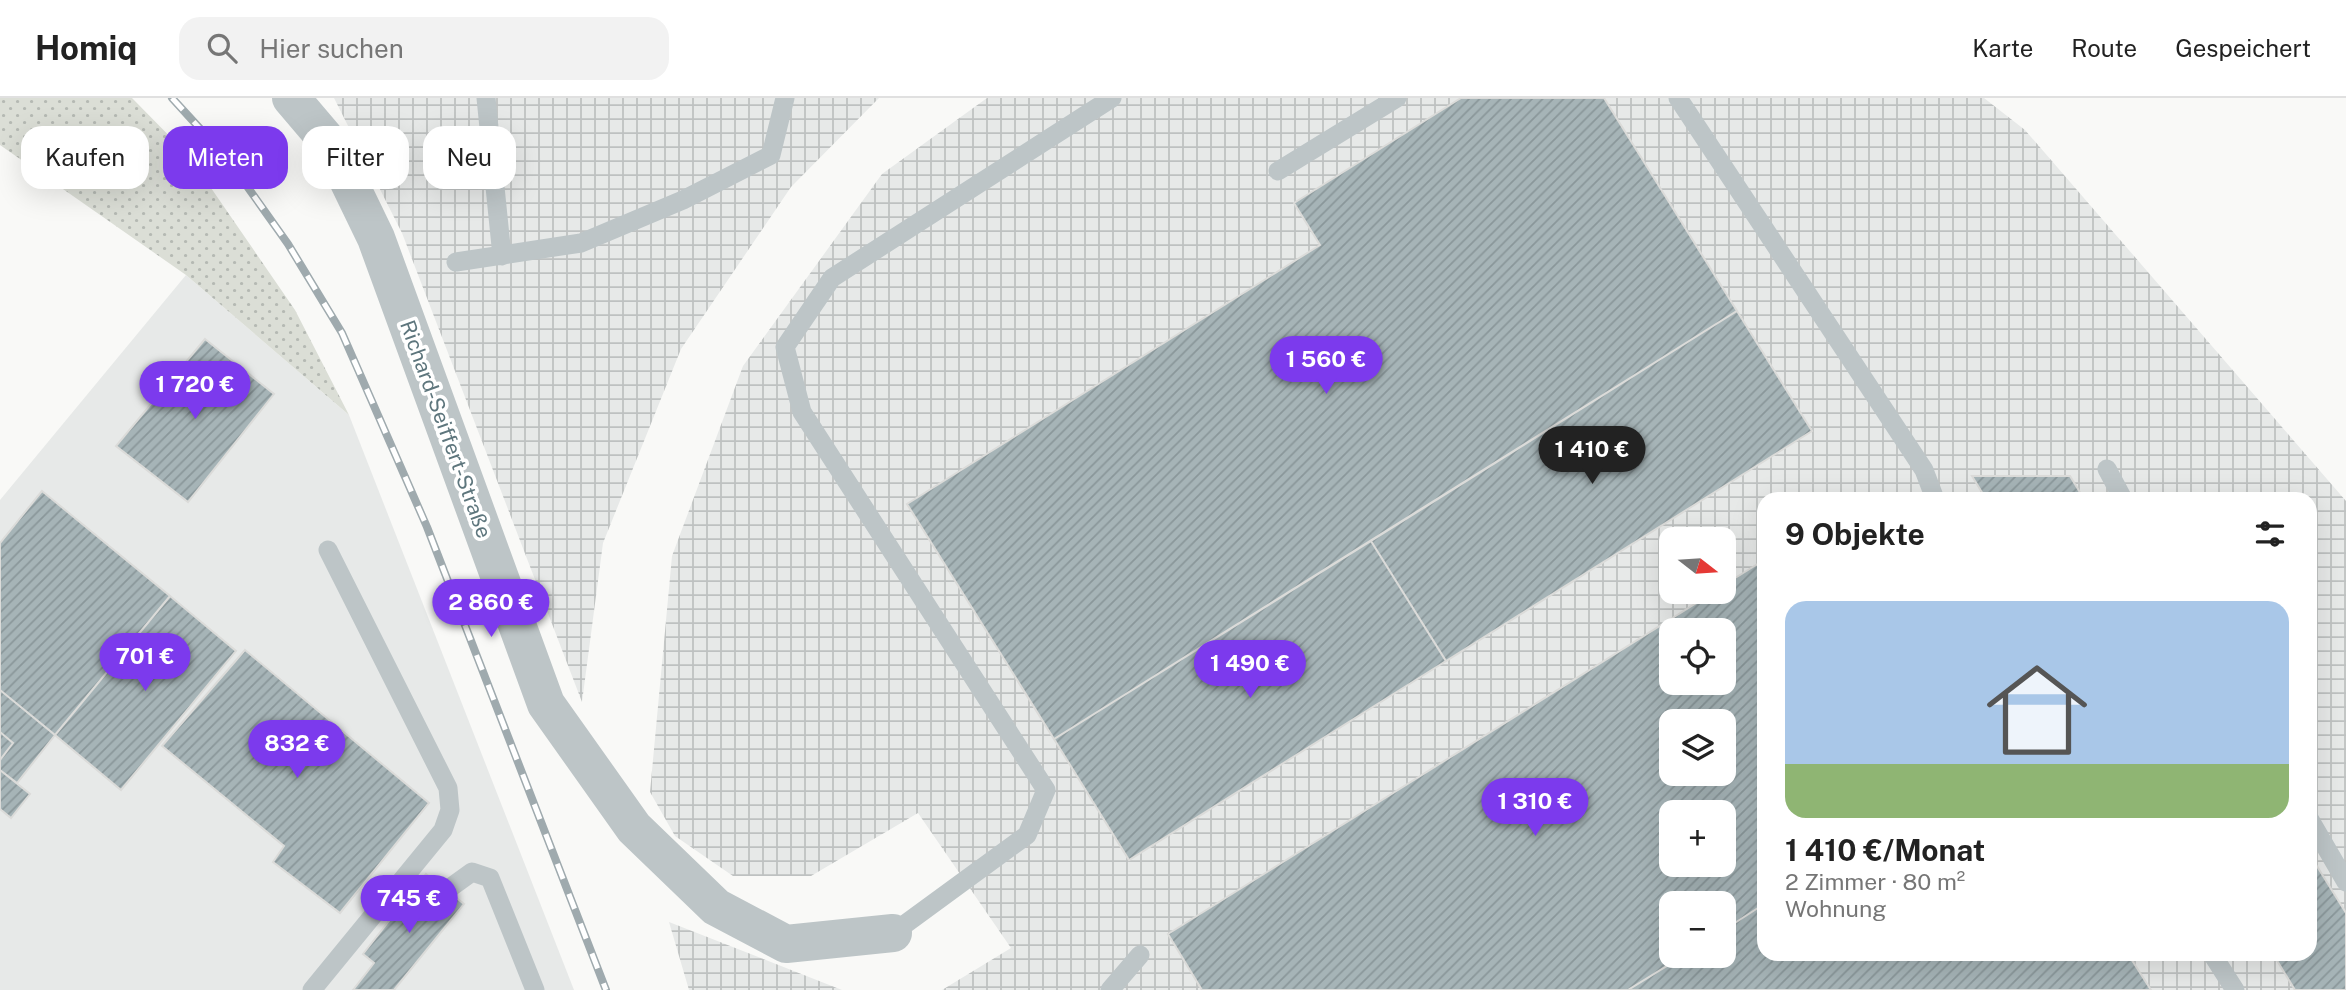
<!DOCTYPE html>
<html lang="de">
<head>
<meta charset="utf-8">
<style>
  body { margin:0; font-family:"Public Sans",sans-serif; background:#f2f2f2; color:#222; height:100vh; display:flex; flex-direction:column; font-size:26px; white-space:nowrap }
  * { box-sizing:border-box; margin:0 }
  p { font-size:23px; color:#767676 }
  .icon { flex:none; width:38px; height:38px; fill:none; stroke:currentColor; stroke-width:2; stroke-linecap:round; stroke-linejoin:round }
  .map { position:relative; flex:1; overflow:hidden }
  .drawer { position:absolute; left:1757px; top:394px; width:560px; height:469px; display:flex; flex-direction:column; background:#fff; border-radius:21px; box-shadow:0 7px 28px #0002 }
  .drawer>* { flex:none }
  .hud { position:absolute; left:21px; top:28px; width:665px; height:63px; display:flex; gap:14px }
  .needle { width:46px; rotate:107deg }
  .buttons { position:absolute; left:1659px; top:429px; display:grid; gap:14px }
  .buttons a { display:grid; place-items:center; width:77px; height:77px; border-radius:14px; background:#fff; box-shadow:0 7px 28px #0002; font-size:35px }
  .price { position:absolute; translate:-50% -60px; padding:0 16px; border-radius:24px; background:#7c3aed; color:#fff; font-size:23px; line-height:46px; filter:drop-shadow(0 2px 4px #0008) }
  .price::after { content:''; position:absolute; left:50%; top:42px; width:21px; height:16px; margin-left:-10px; background:inherit; clip-path:polygon(0 0,100% 0,50% 100%) }
  .price.current { background:#222; color:#fff }
  ul { padding:0; list-style:none }
  li { display:grid; align-content:center; gap:14px; height:371px; padding:0 28px }
  li+li { border-top:2px solid #e0e0e0 }
  li span { display:grid; place-items:center; height:217px; border-radius:21px; color:#555 }
  li>.icon { margin-inline-start:auto }
  span .icon { width:126px; height:126px; fill:#fffc; stroke-width:1 }
  li b { font-size:30px }
  h2 { display:flex; justify-content:space-between; align-items:center; height:84px; padding:0 28px; font-size:30px }
  .chip { padding:0 24px; border-radius:21px; background:#fff; box-shadow:0 7px 28px #0002; font-size:24px; line-height:63px }
  .chip.current { background:#7c3aed; color:#fff }
  header { display:flex; align-items:center; gap:42px; box-sizing:border-box; height:98px; padding:0 35px; background:#fff; border-bottom:2px solid #e0e0e0 }
  header strong { font-size:33px }
  nav { display:flex; gap:38px; margin-inline-start:auto; font-size:24px }
  .search { width:490px; height:63px; background:#f2f2f2; display:flex; align-items:center; gap:18px; box-sizing:border-box; padding:0 24px; border-radius:21px; color:#767676; font-size:26px }
  .map>svg:first-child { display:block }
  .built { fill:#e7e9e8 }
  .industrial { fill:url(#industrial-grid); fill-rule:evenodd }
  .grass { fill:url(#grass-dots) }
  .building { fill:url(#building-hatch); stroke:#dbdbd9; stroke-width:2; fill-rule:evenodd }
  .lines { fill:none; stroke-linecap:round; stroke-linejoin:round }
  .service { stroke:#bdc5c7; stroke-width:19 }
  .minor { stroke:#bdc5c7; stroke-width:38 }
  .rail-casing { stroke:#9faaae; stroke-width:8 }
  .rail { stroke:#fff; stroke-width:5; stroke-dasharray:16; stroke-linecap:butt }
  .labels { text-anchor:middle; dominant-baseline:central; stroke-width:7; stroke-linejoin:round; paint-order:stroke }
  .street-label { font-size:21px; fill:#5e767d; stroke:#fff }
</style>
</head>
<body>
<header>
<strong>Homiq</strong>
<div class="search"><svg class="icon" aria-label="search" viewBox="0 0 24 24"><circle cx="10" cy="10" r="6"/><path d="M15 15l6 6"/></svg>Hier suchen</div>
<nav><a>Karte</a><a>Route</a><a>Gespeichert</a></nav>
</header>
<div class="map">
<svg width="2346" height="892" viewBox="0 0 2346 892">
  <defs>
    <pattern id="industrial-grid" width="8" height="8" patternUnits="userSpaceOnUse" patternTransform="scale(1.75)"><rect width="8" height="8" fill="#e7e9e8"/><path d="M0 4h8M4 0v8" fill="none" stroke="#bec1c1"/></pattern>
    <pattern id="grass-dots" width="8" height="8" patternUnits="userSpaceOnUse" patternTransform="scale(1.75)"><rect width="8" height="8" fill="#dbded6"/><path d="M2 2h.1M6 6h.1" fill="none" stroke="#b5b9b3" stroke-width="1.8" stroke-linecap="round"/></pattern>
    <pattern id="building-hatch" width="6" height="6" patternUnits="userSpaceOnUse" patternTransform="scale(1.75)"><rect width="6" height="6" fill="#a6b4b7"/><path d="M-1 1l2-2M0 6l6-6M5 7l2-2" fill="none" stroke="#8a979a"/></pattern>
  </defs>
  <rect width="100%" height="100%" fill="#f9f9f7"/>
  <path class="built" d="M186,177l163,140 225,575h-574v-490z"/>
  <path class="industrial" d="M334,0h545l-88,89 -110,162 -78,194 -21,159 -180,-469z
    M987,0h997l41,32 321,371v489h-1404l69,-42 -93,-135 -107,63h-78l-58,-40 -25,-44 22,-236 71,-190 139,-192zM1764,401h546v455h-546zM1671,441h53v53h-53zM1671,532h53v52h-53zM1671,623h53v53h-53zM1671,714h53v52h-53zM1671,805h53v53h-53z
    M669,824l173,68h-153z"/>
  <path class="grass" d="M0,0h132l57,58 106,154 54,105 -163,-140 -186,-130z"/>
  <path class="building" d="M1461,0h143l133,213 -683,428 -147,-235 413,-259 -26,-42z
    M1737,213l75,120 -366,230 -75,-120z
    M205,241l69,55 -86,108 -72,-56z
    M1972,378h98l14,23h-98z
    M42,393l128,105 -115,139 -55,-45v-147z
    M1371,443l75,120 -317,199 -75,-121z
    M1764,462v344l-40,26v-27h-53v53h12l-55,34h-426l-34,-56 546,-342h10v-7zM1671,532h53v52h-53zM1671,623h53v53h-53zM1671,714h53v52h-53z
    M170,498l66,55 -115,139 -66,-55z
    M245,552l184,153 -89,110 -67,-51 11,-16 -122,-100z
    M0,592l55,45 -38,48 -17,-13v-10l13,-17 -13,-11z
    M0,634l13,11 -13,17z
    M0,672l30,24 -19,24 -11,-9z
    M2310,757l36,58v77h-51l-22,-36h37z
    M426,776l38,30 -70,86h-41l21,-27 -11,-9z
    M1764,806v50h364l23,36h-523l55,-34h41v-26z"/>
  <g class="lines">
    <path class="service" d="M486,0l16,158
      M1678,0l246,372 11,29
      M1278,73l119,-73
      M456,164l125,-19 102,-43 88,-45 14,-57
      M2107,371l16,30
      M2310,722l36,62
      M447,792l25,-18 18,6 45,112
      M893,835l134,-98 19,-45 -244,-378 -17,-65 47,-69 280,-180
      M2212,856l23,36
      M312,892l131,-160 7,-20 -2,-22 -120,-238
      M1110,892l30,-35"/>
    <path class="minor" d="M291,0l40,47 45,93 170,466 88,124 82,79 70,37 107,-11"/>
    <defs>
      <path id="rail" d="M172,0l55,60 61,86 54,89 85,194 179,463"/>
    </defs>
    <use href="#rail" class="rail-casing"/>
    <use href="#rail" class="rail"/>
  </g>
  <g class="labels">
    <g class="street-label">
      <text transform="translate(446 331) rotate(70)">Richard-Seiffert-Straße</text>
    </g>
  </g>
</svg>
<div class="buttons">
<a><svg class="needle" viewBox="-14 -14 28 28"><path d="M0-13l5 13h-10z" fill="#e53935"/><path d="M0 13l5-13h-10z" fill="#767676"/></svg></a>
<a><svg class="icon" aria-label="locate" viewBox="0 0 24 24"><circle cx="12" cy="12" r="6"/><path d="M12 2v4M12 18v4M2 12h4M18 12h4"/></svg></a>
<a><svg class="icon" aria-label="layers" viewBox="0 0 24 24"><path d="M12 4l9 5-9 5-9-5zM3 14l9 5 9-5"/></svg></a>
<a>+</a>
<a>−</a>
</div>
<b class="price" style="left:1326px;top:298px">1 560 €</b>
<b class="price" style="left:195px;top:323px">1 720 €</b>
<b class="price current" style="left:1592px;top:388px">1 410 €</b>
<b class="price" style="left:491px;top:541px">2 860 €</b>
<b class="price" style="left:145px;top:595px">701 €</b>
<b class="price" style="left:1250px;top:602px">1 490 €</b>
<b class="price" style="left:297px;top:682px">832 €</b>
<b class="price" style="left:1535px;top:740px">1 310 €</b>
<b class="price" style="left:409px;top:837px">745 €</b>
<div class="hud">
<a class="chip">Kaufen</a>
<a class="chip current">Mieten</a>
<a class="chip">Filter</a>
<a class="chip">Neu</a>
</div>
<section class="drawer">
<h2>9 Objekte<svg class="icon" aria-label="filters" viewBox="0 0 24 24"><path d="M4 7h16M4 17h16"/><circle cx="9" cy="7" r="2"/><circle cx="15" cy="17" r="2"/></svg></h2>
<ul>
<li><span style="background:linear-gradient(#a9c7e8 75%,#8fb573 0)"><svg class="icon" aria-label="home" viewBox="0 0 24 24"><path d="M3 11l9-7 9 7M6 9v11h12V9"/></svg></span><div><b>1 410 €/Monat</b><p>2 Zimmer · 80 m²</p><p>Wohnung</p></div></li>
</ul>
</section>
</div>
</body>
</html>
